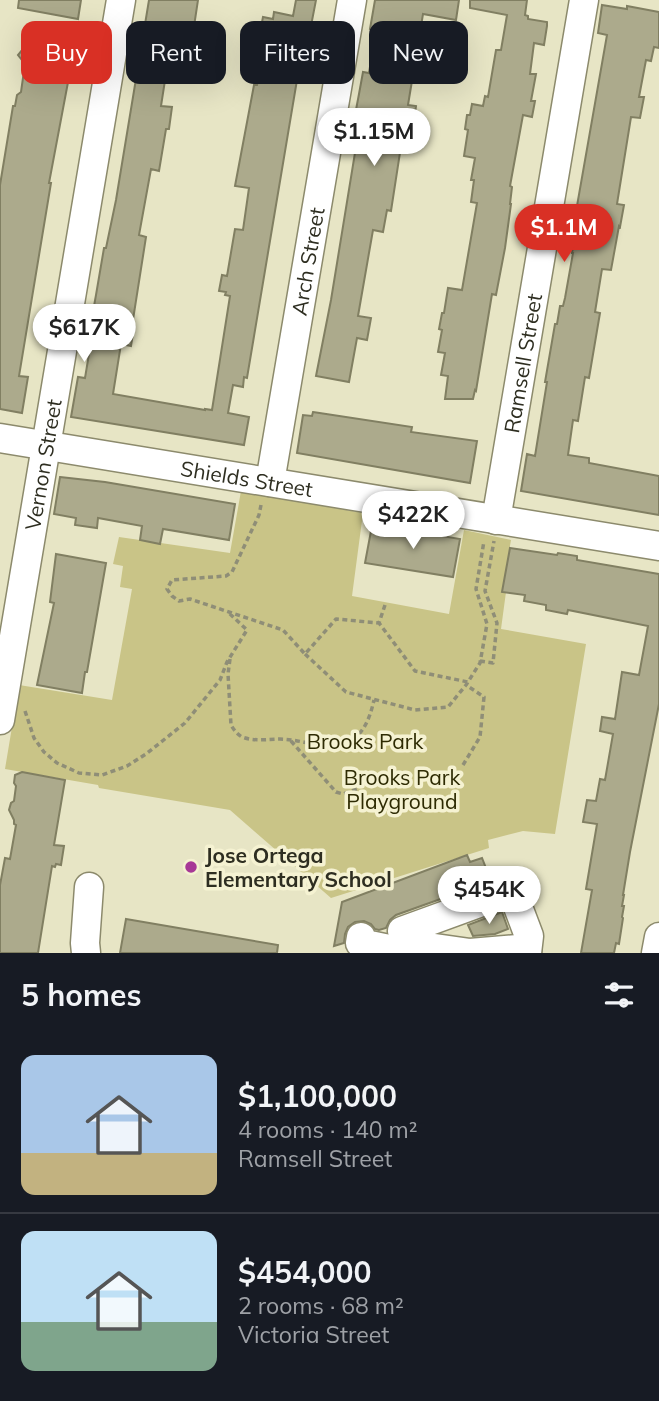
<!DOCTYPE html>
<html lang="en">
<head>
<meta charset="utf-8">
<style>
  body { margin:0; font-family:Mulish,sans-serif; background:#242831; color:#f1f3f6; height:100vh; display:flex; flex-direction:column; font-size:26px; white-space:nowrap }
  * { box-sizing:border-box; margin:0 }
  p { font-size:23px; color:#9ea1a6 }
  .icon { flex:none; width:38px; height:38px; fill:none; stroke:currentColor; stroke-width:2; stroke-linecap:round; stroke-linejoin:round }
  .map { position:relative; height:953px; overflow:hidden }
  .sheet { display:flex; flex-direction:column; background:#171b24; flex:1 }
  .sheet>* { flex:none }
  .top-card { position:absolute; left:21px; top:21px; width:618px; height:63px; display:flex; gap:14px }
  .price { position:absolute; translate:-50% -60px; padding:0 16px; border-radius:24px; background:#fff; color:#222; font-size:23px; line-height:46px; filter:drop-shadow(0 2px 4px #0008) }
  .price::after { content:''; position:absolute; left:50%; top:42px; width:21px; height:16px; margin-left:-10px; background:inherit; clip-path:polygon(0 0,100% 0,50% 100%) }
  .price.on { background:#d93025; color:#fff }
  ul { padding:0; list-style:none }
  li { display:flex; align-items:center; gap:21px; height:175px; padding:0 21px }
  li+li { border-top:2px solid #363941 }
  li span { display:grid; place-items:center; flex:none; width:196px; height:140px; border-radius:14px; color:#555 }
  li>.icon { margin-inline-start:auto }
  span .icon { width:84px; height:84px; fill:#fffc; stroke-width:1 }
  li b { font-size:30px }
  h2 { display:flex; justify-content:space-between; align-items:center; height:84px; padding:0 21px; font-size:30px }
  .pill { padding:0 24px; border-radius:14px; background:#171b24; box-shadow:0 7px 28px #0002; font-size:24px; line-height:63px }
  .pill.on { background:#d93025; color:#fff }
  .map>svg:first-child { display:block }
  .green { fill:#c9c487 }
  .building { fill:#acaa8c; stroke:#817f62; stroke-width:2 }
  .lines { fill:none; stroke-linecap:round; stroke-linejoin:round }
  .minor-casing { stroke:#8c8a6c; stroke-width:31 }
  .path { stroke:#8f8e77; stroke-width:3.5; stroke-dasharray:5 3.5; stroke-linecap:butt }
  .minor { stroke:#fff; stroke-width:28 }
  .poi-dot { fill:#a73896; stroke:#f5f2d2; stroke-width:2.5 }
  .labels { text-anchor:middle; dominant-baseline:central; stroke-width:7; stroke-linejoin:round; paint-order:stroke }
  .street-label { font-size:21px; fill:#2e2e21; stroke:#f5f2d2 }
  .park-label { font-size:21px; fill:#2e2b03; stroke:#f5f2d2 }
  .poi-label { font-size:21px; font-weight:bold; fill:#2e2e21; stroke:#f5f2d2; text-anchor:start }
</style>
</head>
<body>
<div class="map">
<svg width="659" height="953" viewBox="0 0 659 953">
  <rect width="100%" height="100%" fill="#e7e5c5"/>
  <path class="green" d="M241,491l122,22 -11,83 97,18 15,-84 47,10 -9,51 4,1 -5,37 85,15 -31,190 -32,-3 -35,9 1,8 -158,50 -101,-88 -131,-22 -1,-3 -93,-16 14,-84 93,15 20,-111 -12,-2 3,-21 -10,-2 6,-27 111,16z"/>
  <path class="building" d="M19,0h62l-3,19 -60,-11z
    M149,0h49l-5,33 30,5 -5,27 -29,-6 -1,5 -20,-3 -7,45 11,1 -3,22h-3l-7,42 -8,-2 -12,66 7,2 -14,89 2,1 -3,19 -10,-2 -8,50 92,16v-1l7,1 18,-114 -5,-1 1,-3 -7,-1 3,-16 5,1 8,-47 8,1 6,-42 -14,-2 19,-101h3l6,-31 -7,-1 7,-36 10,2 1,-7 19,4 3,-16h20l-12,62h-4l-53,316 -3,-1 -1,10 -10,-2 -5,28 21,4 -5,28 -173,-28 7,-40 7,1 10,-60 -3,-1 4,-22 8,-47h2l10,-48z
    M375,0h84l-3,20 -33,-6 -15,91 8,1 -2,15 -9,-1 -14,91 -4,-1 -4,22 -10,-2 -15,86 13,2 -4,22 -10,-2 -8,44 -33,-6 15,-76 30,-184 -6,-1 4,-21 4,-22 6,1 7,-43 -6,-1z
    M470,0h57l-2,15 3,1v3l19,3v4l-3,19 -10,-2 -4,31h6l-5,27h4l-3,16 -9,-2 -13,71 2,1 -2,17h1l-6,44 -9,47 -4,-1 -16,97 -1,-1 -2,9h-28l3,-23 -7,-1 4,-22 -7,-1 4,-22 -3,-1 3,-16h2l4,-25 14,2 15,-87 -6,-1 3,-22h-3l4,-22 -11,-2 4,-26 -3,-1 2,-14h3l2,-11 11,2 2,-10 3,1 8,-47h5l6,-35 -37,-7z
    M602,5l25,4v-3l32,6v36l-5,-1 -3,14 -5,-1 -7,37h5l-4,21 -9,-1 -14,87 7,1 -4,22 -1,-1 -8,44 -9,-1 -7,43 5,1 -11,65 -4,-1 -7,44 -5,-1 -5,35 21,3v5l70,13v39l-138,-24 6,-37 8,2 12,-74h-2l10,-58h2l3,-18h3l2,-8 8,-45h-1l2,-12 -3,-1 36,-205 -9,-2z
    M25,38l50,7 -26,138h2l-32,193 9,1 -6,36 -22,-4v-224l13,-79h2l2,-11 4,-3 4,-28 -7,-9 5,-6z
    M313,412l99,15 -1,5 66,9 -7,42 -173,-30 6,-38 9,1z
    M60,477l45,5 130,22 -6,36 -66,-11 -3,15 -20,-4 2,-14 -44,-8 -1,10 -22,-3 1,-7 -22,-4z
    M376,525l84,14 -7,38 -88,-14 6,-32h4z
    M510,548l47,7 1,-2 19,3v4l82,14v130l-29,148 -7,43h1l-2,11h2l-2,11 1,1 -4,26 -3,-1 -2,10h-33l11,-63 -6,-1 11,-65 -14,-2 4,-22 9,1 4,-22 5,1 8,-46 -13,-3 2,-14 13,2 7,-47 17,3 9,-49 -80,-16 -1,4 -21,-4v-5l-22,-4 1,-6 -23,-3z
    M56,554l50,9 -19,109h-2l-3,21 -45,-8 17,-82 -4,-1z
    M22,772l43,8 -11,65 10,1 -3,19 -5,-1 -1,3 -3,-1 -14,87h-38v-68l5,-27 5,1 6,-34 -2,-1v-4l-5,-10 2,-7 3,-2 2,-15 -2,-3 1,-8z
    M467,855l3,7 12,-4 9,23 -95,34 -6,5 -4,8 -7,2 -4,-1 -4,-5 -7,-3 -9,1 -7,5 -3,7 -1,9 -10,3 8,-44z
    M502,912l6,17 -13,5 -22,2 -5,-11z
    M126,919l152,26 -1,8h-157z"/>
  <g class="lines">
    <defs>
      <g id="minor">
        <path id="s1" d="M0,438l659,108"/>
        <path id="s2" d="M270,482l82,-482"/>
        <path id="s3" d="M496,520l88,-520"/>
        <path id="s4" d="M0,720l121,-720"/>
        <path d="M402,931l110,-40 17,45 -2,17"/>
        <path d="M361,937l-1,6 29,6 46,-1 35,5 48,-4 9,2"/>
        <path d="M86,953l-1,-10 4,-56"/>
        <path d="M656,953l3,-16"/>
      </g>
    </defs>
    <use href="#minor" class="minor-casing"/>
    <path class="path" d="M261,505l-2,10 -27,57 -6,4 -54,4 -5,9 5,7 7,5 11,-2 93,31 22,24 31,-35 43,4
      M385,605l-6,18 36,48 53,11
      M305,654l41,38 69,18 33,-3 18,-22 14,-22 7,-39 -11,-35 8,-48
      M230,659l-2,15 3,51c3,5 6,9 11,12 16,6 33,0 49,3 18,2 36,10 54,3 18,-6 25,-25 29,-43
      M480,661l13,2 4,-40 -12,-32 9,-50
      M25,711l9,27 10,14 13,11 22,10 23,2 25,-9 19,-12 39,-31 35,-43 7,-18 20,-32 -18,-17
      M291,741l45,51 7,2 16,-6
      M463,765l17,-28 4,-40 -18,-12"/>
    <use href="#minor" class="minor"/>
  </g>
  <circle class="poi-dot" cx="191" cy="867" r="7"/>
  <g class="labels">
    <g class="street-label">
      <text stroke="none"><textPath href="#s2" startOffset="224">Arch Street</textPath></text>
      <text stroke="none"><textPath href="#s3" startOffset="159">Ramsell Street</textPath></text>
      <text stroke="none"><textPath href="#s4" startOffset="259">Vernon Street</textPath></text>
      <text stroke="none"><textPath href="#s1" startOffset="250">Shields Street</textPath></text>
    </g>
    <g class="park-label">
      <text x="365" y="741">Brooks Park</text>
      <text x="402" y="777">Brooks Park<tspan x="402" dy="24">Playground</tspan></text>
    </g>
    <g class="poi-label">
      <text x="205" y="855">Jose Ortega<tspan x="205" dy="24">Elementary School</tspan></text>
    </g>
  </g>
</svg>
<b class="price" style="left:374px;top:168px">$1.15M</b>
<b class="price on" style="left:564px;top:264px">$1.1M</b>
<b class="price" style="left:84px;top:364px">$617K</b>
<b class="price" style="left:413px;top:551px">$422K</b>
<b class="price" style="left:489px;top:926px">$454K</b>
<div class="top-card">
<a class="pill on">Buy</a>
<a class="pill">Rent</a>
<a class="pill">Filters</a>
<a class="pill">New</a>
</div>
</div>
<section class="sheet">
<h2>5 homes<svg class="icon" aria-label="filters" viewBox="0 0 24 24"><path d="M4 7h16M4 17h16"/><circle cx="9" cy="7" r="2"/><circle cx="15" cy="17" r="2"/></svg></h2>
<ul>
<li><span style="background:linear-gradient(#a9c7e8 70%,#c2b280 0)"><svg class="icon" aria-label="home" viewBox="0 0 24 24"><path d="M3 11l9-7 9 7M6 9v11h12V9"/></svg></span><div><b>$1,100,000</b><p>4 rooms · 140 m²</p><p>Ramsell Street</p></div></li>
<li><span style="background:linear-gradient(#bfe0f5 65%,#7fa58c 0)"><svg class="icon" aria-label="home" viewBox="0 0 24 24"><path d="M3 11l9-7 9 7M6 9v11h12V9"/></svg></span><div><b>$454,000</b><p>2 rooms · 68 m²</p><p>Victoria Street</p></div></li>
</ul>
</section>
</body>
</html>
